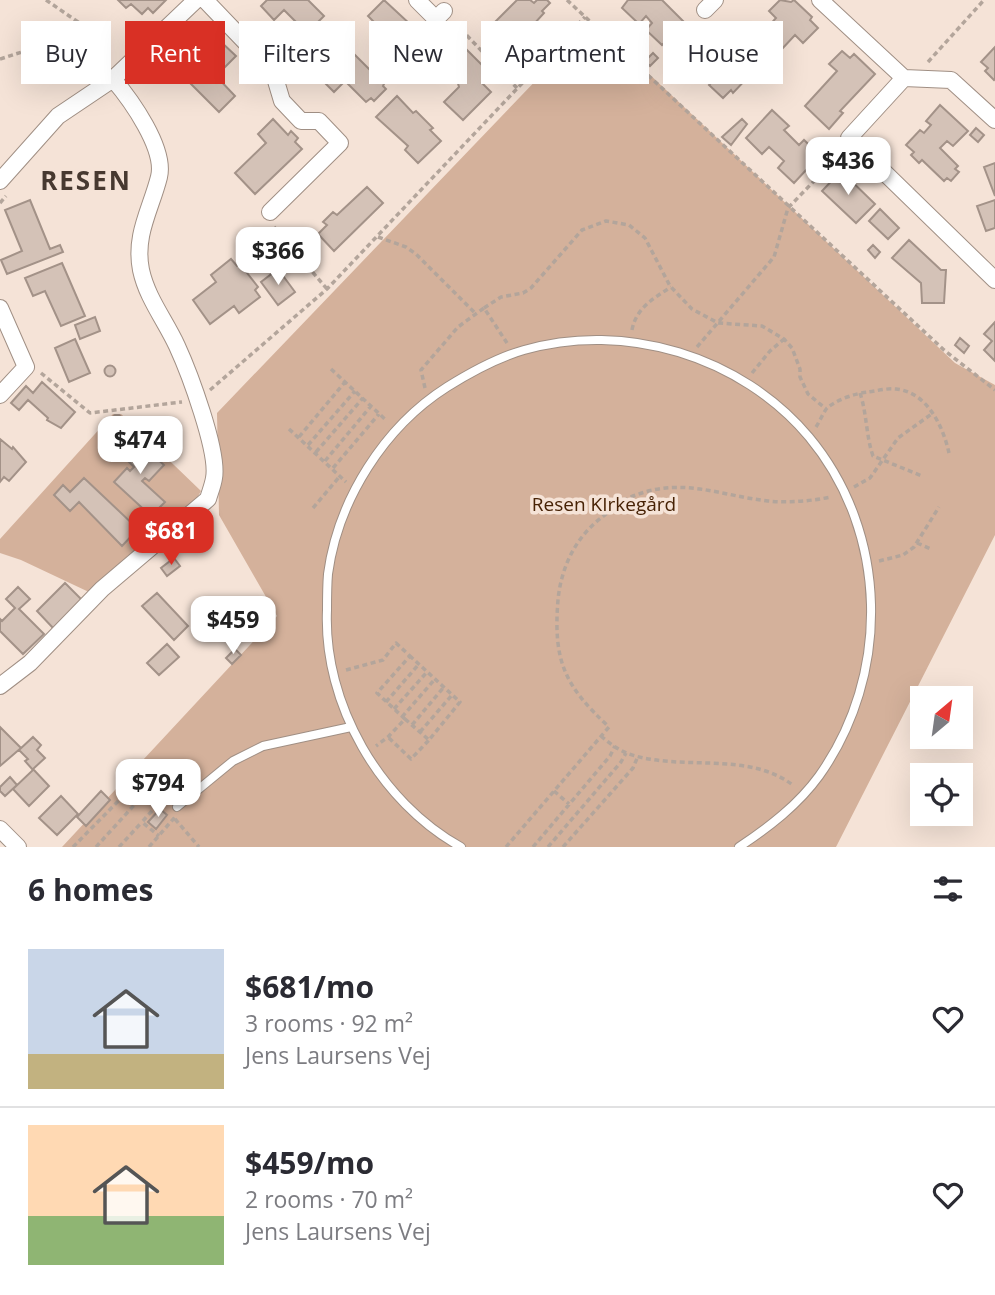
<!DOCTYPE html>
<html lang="en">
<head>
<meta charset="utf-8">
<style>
  body { margin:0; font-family:"Open Sans",sans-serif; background:#f7f7f7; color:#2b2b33; height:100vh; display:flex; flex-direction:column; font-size:26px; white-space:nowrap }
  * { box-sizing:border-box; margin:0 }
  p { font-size:23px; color:#7c7c81 }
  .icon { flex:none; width:38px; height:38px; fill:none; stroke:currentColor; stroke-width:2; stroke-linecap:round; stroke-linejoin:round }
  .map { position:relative; height:847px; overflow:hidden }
  .sheet { display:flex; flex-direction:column; background:#fff; flex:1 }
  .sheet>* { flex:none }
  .hud { position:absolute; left:21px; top:21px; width:954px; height:63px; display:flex; gap:14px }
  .needle { width:46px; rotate:29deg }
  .tools { position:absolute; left:910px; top:686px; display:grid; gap:14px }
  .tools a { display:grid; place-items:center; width:63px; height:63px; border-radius:0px; background:#fff; box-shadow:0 7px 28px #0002; font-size:35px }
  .price { position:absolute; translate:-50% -60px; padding:0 16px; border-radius:14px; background:#fff; color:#222; font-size:23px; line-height:46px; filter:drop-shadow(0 2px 4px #0008) }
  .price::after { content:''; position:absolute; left:50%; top:42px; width:21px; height:16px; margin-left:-10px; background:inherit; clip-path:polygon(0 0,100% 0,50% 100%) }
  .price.active { background:#d93025; color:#fff }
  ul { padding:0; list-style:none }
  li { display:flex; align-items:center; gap:21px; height:175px; padding:0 28px }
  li+li { border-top:2px solid #e1e1e2 }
  li span { display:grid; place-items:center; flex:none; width:196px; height:140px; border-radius:0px; color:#555 }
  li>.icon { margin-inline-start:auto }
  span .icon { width:84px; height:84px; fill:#fffc; stroke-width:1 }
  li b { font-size:30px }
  h2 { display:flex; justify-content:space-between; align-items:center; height:84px; padding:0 28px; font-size:30px }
  .pill { padding:0 24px; border-radius:0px; background:#fff; box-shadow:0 7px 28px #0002; font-size:24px; line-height:63px }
  .pill.active { background:#d93025; color:#fff }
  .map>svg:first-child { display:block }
  .green { fill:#d4b19b }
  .building { fill:#d4c2b7; stroke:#a39288; stroke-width:2 }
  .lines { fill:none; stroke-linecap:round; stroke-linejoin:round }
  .service-casing { stroke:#a08f84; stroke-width:10 }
  .minor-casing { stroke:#a08f84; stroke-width:18 }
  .path { stroke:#b3a59b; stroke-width:3.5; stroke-dasharray:5 3.5; stroke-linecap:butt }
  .service { stroke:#fff; stroke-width:8 }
  .minor { stroke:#fff; stroke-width:16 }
  .labels { text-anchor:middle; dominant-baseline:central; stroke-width:7; stroke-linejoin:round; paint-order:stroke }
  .park-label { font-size:19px; fill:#472205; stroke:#f5e3d7 }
  .district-label { font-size:26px; font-weight:bold; letter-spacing:2px; fill:#473930; stroke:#f5e3d7 }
</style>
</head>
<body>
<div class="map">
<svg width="995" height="847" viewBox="0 0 995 847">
  <rect width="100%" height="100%" fill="#f5e3d7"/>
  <path class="green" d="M593,21l362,342 40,22v150l-159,312h-774l215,-231 -58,-101 -2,-102z
    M113,414h8l80,77 -4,7 -106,95 -70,-33 -21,-7v-14z"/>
  <path class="building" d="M118,0h48l-13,13 -5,-5 -6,6 -11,-10 -5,4z
    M267,0h41l16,16 -17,17 -23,-23 -10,10 -13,-14z
    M384,0l41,38 -17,18 -24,-24 -2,2 -8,-8 2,-2 -8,-8z
    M517,0h13l4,3 3,-3h10l3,3 -8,8 2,2 -11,12 3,4 -20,20 -12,-13 2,-1 -5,-5 -2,2 -7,-7z
    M628,0h34l23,23 -23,22 -16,-15 6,-7 -6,-7 -7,8 -17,-16z
    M780,0l11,2 3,-2 18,17 -2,3 8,8 -15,15 -8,-8 -28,30 11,11 -6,6 -29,-27 33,-37 -7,-7z
    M709,36l41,39 -17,18 -2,-3 -8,8 -14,-13 8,-8 -9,-8 -6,7 -7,-6 7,-7 -10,-10z
    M219,40l17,16 -20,20 19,20 -16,16 -36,-36 15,-15 -6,-6 14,-14 6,6z
    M343,43l41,41 -1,2 3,3 -12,12 -3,-3 -5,4 -21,-21 -11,11 -18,-18 11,-11 -2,-3z
    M460,43l31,31 -9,9 9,9 -28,28 -19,-18 15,-15 -2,-7 2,-2 -17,-17z
    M995,47v32l-1,1 -9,-9 3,-3 -7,-6z
    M675,49l7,6 -7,8 -7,-6z
    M842,51l8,7 4,-4 21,20 -35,37 3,2 -14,16 -24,-23 32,-35 -8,-7z
    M653,53l5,5 -8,8 -5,-5z
    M397,96l16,17 3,-2 17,17 -3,2 11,11 -23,22 -13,-13 3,-4 -32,-29z
    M940,105l28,26 -15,15 -6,-5 -7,7 18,18 -3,3 4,3 -8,9 -4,-3 -3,3 -22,-21 -3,3 -8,-8 3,-3 -8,-7 14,-15 4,3 7,-8 -5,-4z
    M772,110l17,16 -5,4 15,15 5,-5 16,15 -26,28 -16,-15 6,-7 -15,-14 -7,7 -16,-16z
    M273,119l15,16 3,-4 7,7 -3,4 7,7 -47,45 -20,-21 31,-30 -8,-9z
    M742,119l5,5 -16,21 -9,-8z
    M976,128l8,7 -6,7 -8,-7z
    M995,163v33l-11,-29z
    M841,171l34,33 -19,19 -34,-32z
    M367,187l16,16 -49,48 -16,-17 9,-9 -4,-3 10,-10 4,3z
    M30,200l20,49 10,-4 3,7 -56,22 -6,-14 21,-9 -17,-41z
    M995,200v28l-9,3 -9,-25z
    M880,209l19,19 -11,11 -19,-18z
    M909,240l32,30h5l-2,33h-22l-1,-20 -29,-25z
    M873,245l7,7 -5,6 -7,-8z
    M231,259l6,7 3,-2 18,23 -3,3 5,7 -21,16 -5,-7 -24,18 -17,-24 23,-18 -5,-7z
    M62,263l23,53 -24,10 -16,-35 -12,5 -8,-18z
    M278,269l17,23 -17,13 -17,-23z
    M95,317l5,14 -20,8 -5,-14z
    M995,322v39l-11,-11 8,-9 -8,-7z
    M960,338l9,8 -5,7 -9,-8z
    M75,339l15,34 -21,9 -14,-34z
    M104.5 371a5.5 5.5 0 1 1 11 0a5.5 5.5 0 1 1-11 0Z
    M42,382l33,30 -14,16 -14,-8 1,-2 -20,-18 -9,10 -8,-7 15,-17 7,7z
    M115,415h4l13,13 -9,9 -15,-15z
    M133,437l31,28 -15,16 -4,-3 -3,3 23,21 -14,14 -37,-34 13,-14 3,3 4,-4 -15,-15z
    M0,439l12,10 1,-2 13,15 -17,19 -5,-4 -4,5z
    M84,478l54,51 -16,17 -43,-44 -9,9 -16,-16 9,-10 7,7z
    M174,558l6,8 -13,10 -6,-8z
    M65,583l18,18 -29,28 -17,-18z
    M18,587l12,12 -11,10 25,25 -21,20 -23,-23v-12l2,2 13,-13 -9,-9z
    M157,593l31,33 -14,14 -32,-34z
    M167,644l12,13 -20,18 -12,-12z
    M235,649l6,6 -9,9 -6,-6z
    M0,727l21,21 -21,18z
    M33,737l8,8 -4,5 8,8 -12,11 16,17 -20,20 -16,-17 20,-19 -8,-9 3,-2 -9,-9z
    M172,762l7,8 -20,17 -8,-8z
    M10,777l7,8 -12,11 -5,-5v-4z
    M101,791l9,9 -24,26 -9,-9z
    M61,796l17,18 -21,21 -18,-17z
    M160,809l7,6 -11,14 -8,-7z"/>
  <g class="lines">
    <defs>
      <path id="service" d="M177,807l56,-46 30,-15 88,-19
        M461,847c-81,-45 -138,-143 -134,-237 0,-12 0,-24 1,-36 10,-74 56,-147 119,-187 24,-15 49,-29 77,-37 101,-29 217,6 285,87 80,96 82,238 10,339 -21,29 -50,51 -80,71"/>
      <path id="minor" d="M205,0l68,71 9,30 19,20h18l21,22 -70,69
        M417,0l19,19 8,-8
        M820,0l84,78 47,2 44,40
        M705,10l10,-10
        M904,78l-55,60 146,142
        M0,181l58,-65 55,-37 83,-79
        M0,308l26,59 -26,28
        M0,686l30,-23 72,-74 106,-90c2,-7 5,-14 6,-21 5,-26 -25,-106 -37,-132 -12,-26 -30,-48 -36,-76 -7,-35 10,-61 18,-93 7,-28 -28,-77 -46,-98
        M0,829l18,18"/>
    </defs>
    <use href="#service" class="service-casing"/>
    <use href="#minor" class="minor-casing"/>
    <path class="path" d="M46,0l32,22 21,38
      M567,0l377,350 51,40
      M455,23l62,65
      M0,59c29,-9 56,-21 85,-5 7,4 13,6 18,12
      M928,62l56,-62
      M0,203l6,-7
      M274,227l53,62
      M378,237l28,10 10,7 60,60
      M484,308l17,-11 22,-4 8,-5 51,-58 24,-9 23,4 16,13 25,48 22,23 26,14 44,3 22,13 8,9 8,21v8l8,17 18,15
      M632,330c4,-22 22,-32 39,-43
      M697,347l77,-90 14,-49 54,-56
      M331,369l56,52
      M41,373l49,40 92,-11
      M752,373l18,-22 14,-12
      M425,388l-4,-18 37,-43 26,-19 23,35
      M210,390l117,-101 258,-272
      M860,393c7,21 6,43 13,63l49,20
      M816,427c4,-6 7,-14 11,-19 9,-8 29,-15 41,-16 8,-1 19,-4 28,-3 31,3 47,37 53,64
      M289,429l57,53
      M299,437l46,-55
      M308,445l47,-54
      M316,452l47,-54
      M325,461l46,-55
      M333,468l46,-54
      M854,487l16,-9 28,-40 35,-25
      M313,508l27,-32
      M917,543l14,6
      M879,561l24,-6 11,-8 25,-40
      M346,670l37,-10 13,-17 14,13 -33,37 28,26 -17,18 -12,9
      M386,702l33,-38
      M394,709l33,-37
      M402,717l33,-38
      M405,719l24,21 31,-38 -50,-46
      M412,725l32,-38
      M420,732l32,-37
      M601,736c8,7 17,14 28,18 53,18 119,-4 165,32
      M389,738l22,21 18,-19
      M554,791l15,13
      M175,819l24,28
      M73,847l65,-66 9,10
      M96,847l51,-56 11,13 -16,18 17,14
      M119,847l23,-25
      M149,847l26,-30
      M506,847l103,-120c-44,-41 -56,-65 -51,-127 3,-32 17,-62 43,-82 10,-8 22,-19 35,-23 47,-18 86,1 132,6 21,2 43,0 63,-4
      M533,847l77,-91 5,-10
      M548,847l73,-85 5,-9
      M563,847l70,-79 5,-12"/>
    <use href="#service" class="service"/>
    <use href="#minor" class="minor"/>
  </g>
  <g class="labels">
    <g class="park-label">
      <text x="604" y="504">Resen KIrkegård</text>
    </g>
    <g class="district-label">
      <text x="86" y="180">RESEN</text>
    </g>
  </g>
</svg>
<div class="tools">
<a><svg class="needle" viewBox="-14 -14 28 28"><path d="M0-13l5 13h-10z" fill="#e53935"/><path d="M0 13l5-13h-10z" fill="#7c7c81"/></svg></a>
<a><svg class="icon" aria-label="locate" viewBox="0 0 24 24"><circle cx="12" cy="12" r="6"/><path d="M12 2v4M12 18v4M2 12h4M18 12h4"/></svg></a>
</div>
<b class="price" style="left:848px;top:197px">$436</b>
<b class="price" style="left:278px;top:287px">$366</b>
<b class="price" style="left:140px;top:476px">$474</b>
<b class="price active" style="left:171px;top:567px">$681</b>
<b class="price" style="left:233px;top:656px">$459</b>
<b class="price" style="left:158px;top:819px">$794</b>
<div class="hud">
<a class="pill">Buy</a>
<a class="pill active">Rent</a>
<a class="pill">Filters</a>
<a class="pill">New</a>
<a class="pill">Apartment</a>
<a class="pill">House</a>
</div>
</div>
<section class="sheet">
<h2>6 homes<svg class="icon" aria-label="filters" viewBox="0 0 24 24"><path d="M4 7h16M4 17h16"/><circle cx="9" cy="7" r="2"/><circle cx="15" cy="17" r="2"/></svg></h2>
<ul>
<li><span style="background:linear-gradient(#c9d6e8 75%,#c2b280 0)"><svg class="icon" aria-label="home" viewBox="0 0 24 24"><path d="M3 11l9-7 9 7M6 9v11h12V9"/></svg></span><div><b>$681/mo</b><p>3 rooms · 92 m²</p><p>Jens Laursens Vej</p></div><svg class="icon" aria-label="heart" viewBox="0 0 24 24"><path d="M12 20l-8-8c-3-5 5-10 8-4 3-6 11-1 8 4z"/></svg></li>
<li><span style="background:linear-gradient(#ffd9b3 65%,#8fb573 0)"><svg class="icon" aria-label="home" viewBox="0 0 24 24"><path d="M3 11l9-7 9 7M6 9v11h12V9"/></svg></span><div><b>$459/mo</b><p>2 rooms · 70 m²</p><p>Jens Laursens Vej</p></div><svg class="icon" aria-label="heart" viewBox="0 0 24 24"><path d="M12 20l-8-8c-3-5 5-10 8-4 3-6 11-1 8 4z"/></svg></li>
</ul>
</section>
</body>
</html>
